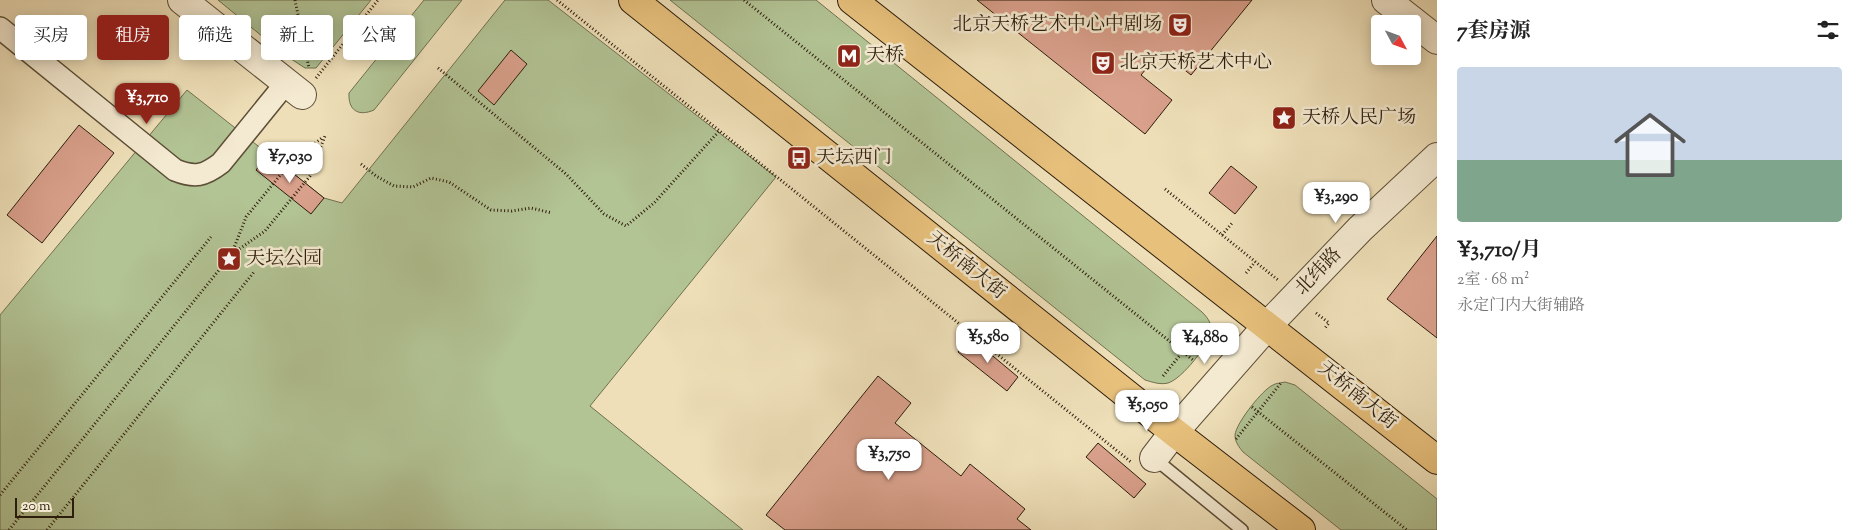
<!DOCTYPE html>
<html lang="zh">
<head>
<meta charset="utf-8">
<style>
  body { margin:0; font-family:"Sorts Mill Goudy","Noto Serif SC",serif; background:#f6f6f6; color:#222; height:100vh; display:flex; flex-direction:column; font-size:19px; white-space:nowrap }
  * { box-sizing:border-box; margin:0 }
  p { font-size:16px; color:#767676 }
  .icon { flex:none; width:28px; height:28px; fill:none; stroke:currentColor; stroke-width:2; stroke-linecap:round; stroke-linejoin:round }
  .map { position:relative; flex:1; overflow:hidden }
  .drawer { display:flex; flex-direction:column; background:#fff; width:425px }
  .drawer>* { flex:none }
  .hud { position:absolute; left:15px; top:15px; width:475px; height:45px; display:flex; gap:10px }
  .needle { width:32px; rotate:131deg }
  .buttons { position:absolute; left:1371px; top:15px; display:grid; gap:10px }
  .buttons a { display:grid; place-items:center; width:50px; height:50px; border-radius:5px; background:#fff; box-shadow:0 2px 12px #0003; font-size:25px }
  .scale { position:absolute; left:15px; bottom:12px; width:59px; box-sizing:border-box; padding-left:5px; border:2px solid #2d1d0c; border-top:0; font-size:14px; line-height:18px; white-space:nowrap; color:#2d1d0c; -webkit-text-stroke:4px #f4ead1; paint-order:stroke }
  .price { position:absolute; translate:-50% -42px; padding:0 11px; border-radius:10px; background:#fff; color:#222; font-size:16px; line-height:32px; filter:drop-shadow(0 1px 2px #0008) }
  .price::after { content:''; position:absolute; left:50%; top:30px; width:15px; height:11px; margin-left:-8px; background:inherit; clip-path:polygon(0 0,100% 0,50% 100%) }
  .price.selected { background:#8f2418; color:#fff }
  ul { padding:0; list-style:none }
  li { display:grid; align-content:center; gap:10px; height:265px; padding:0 20px }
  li+li { border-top:1px solid #e0e0e0 }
  li span { display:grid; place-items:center; height:155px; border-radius:5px; color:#555 }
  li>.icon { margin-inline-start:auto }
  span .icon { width:90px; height:90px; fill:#fffc; stroke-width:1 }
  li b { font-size:21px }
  h2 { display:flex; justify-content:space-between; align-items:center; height:60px; padding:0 20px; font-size:21px }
  .chip { padding:0 18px; border-radius:5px; background:#fff; box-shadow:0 2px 12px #0003; font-size:18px; line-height:45px }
  .chip.selected { background:#8f2418; color:#fff }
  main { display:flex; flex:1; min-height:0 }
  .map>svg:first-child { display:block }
  .green { fill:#b2c394; stroke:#707050 }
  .building { fill:#d9a08b; stroke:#2d1d0c }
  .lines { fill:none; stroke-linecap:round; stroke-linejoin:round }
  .service-casing { stroke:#5d4e37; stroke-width:14 }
  .minor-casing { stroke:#5d4e37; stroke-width:24 }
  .tertiary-casing { stroke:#5d4e37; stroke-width:30 }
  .primary-casing { stroke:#2d1d0c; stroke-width:30 }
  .path { stroke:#2d1d0c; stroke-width:3; stroke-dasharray:1 2.5; stroke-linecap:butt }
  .service { stroke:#f4ead1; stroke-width:11 }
  .minor { stroke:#f4ead1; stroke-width:21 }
  .tertiary { stroke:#f4ead1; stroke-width:28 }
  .primary { stroke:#e7c07c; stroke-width:28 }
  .labels { text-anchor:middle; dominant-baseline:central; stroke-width:5; stroke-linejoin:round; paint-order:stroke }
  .poi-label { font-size:19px; fill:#2d1d0c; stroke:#f4ead1; text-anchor:start }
  .street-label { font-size:19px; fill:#2d1d0c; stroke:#f4ead1 }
</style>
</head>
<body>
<main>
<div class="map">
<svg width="1437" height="530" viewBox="0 0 1437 530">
  <rect width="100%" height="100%" fill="#eedfb8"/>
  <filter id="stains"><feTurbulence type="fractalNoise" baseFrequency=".004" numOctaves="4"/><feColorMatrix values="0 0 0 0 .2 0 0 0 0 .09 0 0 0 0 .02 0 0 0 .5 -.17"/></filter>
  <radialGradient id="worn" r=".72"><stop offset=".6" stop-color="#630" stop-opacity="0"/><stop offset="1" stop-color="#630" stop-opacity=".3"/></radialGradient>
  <path class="green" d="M218,0h153l-55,68h-11l-20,-13z
    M424,0h38l-88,110c-16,7 -26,0 -25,-17z
    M505,0h43l228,177 -186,229 153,124h-743v-215l187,-225 137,108 18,5z
    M670,0h146l386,312c5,5 9,10 9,17 -1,15 -29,50 -43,54 -8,2 -16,-1 -23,-3z
    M1285,382l10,3 142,114v31h-96l-98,-78c-4,-5 -8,-10 -8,-17 1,-12 28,-46 38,-50 3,-2 8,-2 12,-3z"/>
  <path class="building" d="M977,0h275l-61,75 -30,-24 -20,24 31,25 -27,34z
    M511,50l16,14 -33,41 -16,-14z
    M79,125l35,28 -72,90 -35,-28z
    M269,154l55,44 -13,16 -55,-44z
    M1231,166l26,21 -22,27 -26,-21z
    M1437,236v102l-50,-39z
    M970,337l48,40 -11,14 -49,-39z
    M878,376l33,27 -16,20 66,53 9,-12 55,45 -8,10 14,11h-246l-19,-15z
    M1098,443l48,41 -12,14 -48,-41z"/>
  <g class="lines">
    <defs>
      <path id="service" d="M1154,458l88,72"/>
      <path id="minor" d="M0,28l175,142c20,8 29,6 46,-7l65,-80"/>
      <path id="tertiary" d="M182,0l120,95
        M1386,0l51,40
        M1154,458l20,-26 94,-107 92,-96 77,-72"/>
      <path id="primary" d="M633,0l541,432 127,98
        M852,0l585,460"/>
    </defs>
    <use href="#service" class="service-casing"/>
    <use href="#minor" class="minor-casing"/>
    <use href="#tertiary" class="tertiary-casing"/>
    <use href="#primary" class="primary-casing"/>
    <path class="path" d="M295,0l14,68
      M557,0l574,462
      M744,0l449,360
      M438,68l128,106 38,40 22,12 28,-23 66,-73
      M316,78l62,-78
      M361,164l15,12 18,10 19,1 18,-9 18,4 42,28 21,1 19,-3 21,5
      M1165,189l113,91
      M1222,235l11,-13
      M232,253l14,-36 45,-55 32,-25
      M1246,273l9,-11
      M1316,313l13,10 -4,5
      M1163,376l44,-54
      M1252,407l155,123
      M1236,439l45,-56
      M0,495l211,-258
      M9,530l223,-276 33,-23 45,-55 15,-40
      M47,530l207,-258"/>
    <use href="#service" class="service"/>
    <use href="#minor" class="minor"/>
    <use href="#tertiary" class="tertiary"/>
    <use href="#primary" class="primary"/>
  </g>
  <defs>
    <symbol id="theatre-square" viewBox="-11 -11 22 22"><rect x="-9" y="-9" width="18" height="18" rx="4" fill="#8f2418" stroke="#f4ead1"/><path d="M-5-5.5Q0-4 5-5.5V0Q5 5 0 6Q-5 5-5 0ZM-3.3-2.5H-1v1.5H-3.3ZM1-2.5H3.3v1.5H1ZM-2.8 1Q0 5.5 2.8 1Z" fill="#fff"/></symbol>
    <symbol id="metro-square" viewBox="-11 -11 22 22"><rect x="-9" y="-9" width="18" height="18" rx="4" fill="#8f2418" stroke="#f4ead1"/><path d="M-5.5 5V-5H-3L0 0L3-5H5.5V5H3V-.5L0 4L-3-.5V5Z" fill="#fff"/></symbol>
    <symbol id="sight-square" viewBox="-11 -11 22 22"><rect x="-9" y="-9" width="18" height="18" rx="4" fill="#8f2418" stroke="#f4ead1"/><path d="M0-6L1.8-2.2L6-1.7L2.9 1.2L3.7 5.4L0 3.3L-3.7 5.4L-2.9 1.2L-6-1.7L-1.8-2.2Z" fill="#fff"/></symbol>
    <symbol id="bus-square" viewBox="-11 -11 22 22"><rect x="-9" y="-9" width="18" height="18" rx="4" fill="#8f2418" stroke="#f4ead1"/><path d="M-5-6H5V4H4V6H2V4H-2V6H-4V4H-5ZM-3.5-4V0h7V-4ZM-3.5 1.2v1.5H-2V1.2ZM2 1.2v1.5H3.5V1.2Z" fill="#fff"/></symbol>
  </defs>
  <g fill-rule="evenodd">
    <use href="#theatre-square" x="1166" y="11" width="28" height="28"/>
    <use href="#metro-square" x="835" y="42" width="28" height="28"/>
    <use href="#theatre-square" x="1089" y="49" width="28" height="28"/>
    <use href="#sight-square" x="1270" y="104" width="28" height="28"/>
    <use href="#bus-square" x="785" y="144" width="28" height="28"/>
    <use href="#sight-square" x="215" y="245" width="28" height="28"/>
  </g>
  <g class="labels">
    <g class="poi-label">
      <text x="1162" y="25" text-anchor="end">北京天桥艺术中心中剧场</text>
      <text x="866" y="56">天桥</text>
      <text x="1120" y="63">北京天桥艺术中心</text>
      <text x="1302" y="118">天桥人民广场</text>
      <text x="816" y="158">天坛西门</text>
      <text x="246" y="259">天坛公园</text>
    </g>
    <g class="street-label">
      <text transform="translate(966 266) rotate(39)">天桥南大街</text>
      <text transform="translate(1319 272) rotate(-46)">北纬路</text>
      <text transform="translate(1357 396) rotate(39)">天桥南大街</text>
    </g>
  </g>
  <rect width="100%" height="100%" filter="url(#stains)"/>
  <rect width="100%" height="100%" fill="url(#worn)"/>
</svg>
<div class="buttons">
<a><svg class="needle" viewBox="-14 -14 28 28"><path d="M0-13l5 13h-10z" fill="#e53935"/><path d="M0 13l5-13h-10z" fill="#767676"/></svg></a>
</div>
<div class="scale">20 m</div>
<b class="price selected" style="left:147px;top:125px">¥3,710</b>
<b class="price" style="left:290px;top:184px">¥7,030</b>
<b class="price" style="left:1336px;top:224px">¥3,290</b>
<b class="price" style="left:988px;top:364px">¥5,580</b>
<b class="price" style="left:1205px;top:365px">¥4,880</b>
<b class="price" style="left:1147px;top:432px">¥5,050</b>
<b class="price" style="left:889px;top:481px">¥3,750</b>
<div class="hud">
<a class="chip">买房</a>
<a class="chip selected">租房</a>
<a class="chip">筛选</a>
<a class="chip">新上</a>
<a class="chip">公寓</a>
</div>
</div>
<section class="drawer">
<h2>7套房源<svg class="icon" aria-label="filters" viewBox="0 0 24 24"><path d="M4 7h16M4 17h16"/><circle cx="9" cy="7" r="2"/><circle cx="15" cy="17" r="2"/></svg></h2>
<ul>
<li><span style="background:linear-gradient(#c9d6e8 60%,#7fa58c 0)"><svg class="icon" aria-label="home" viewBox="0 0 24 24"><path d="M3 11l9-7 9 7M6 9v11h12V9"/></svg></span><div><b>¥3,710/月</b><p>2室 · 68 m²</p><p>永定门内大街辅路</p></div></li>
</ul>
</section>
</main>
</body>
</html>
